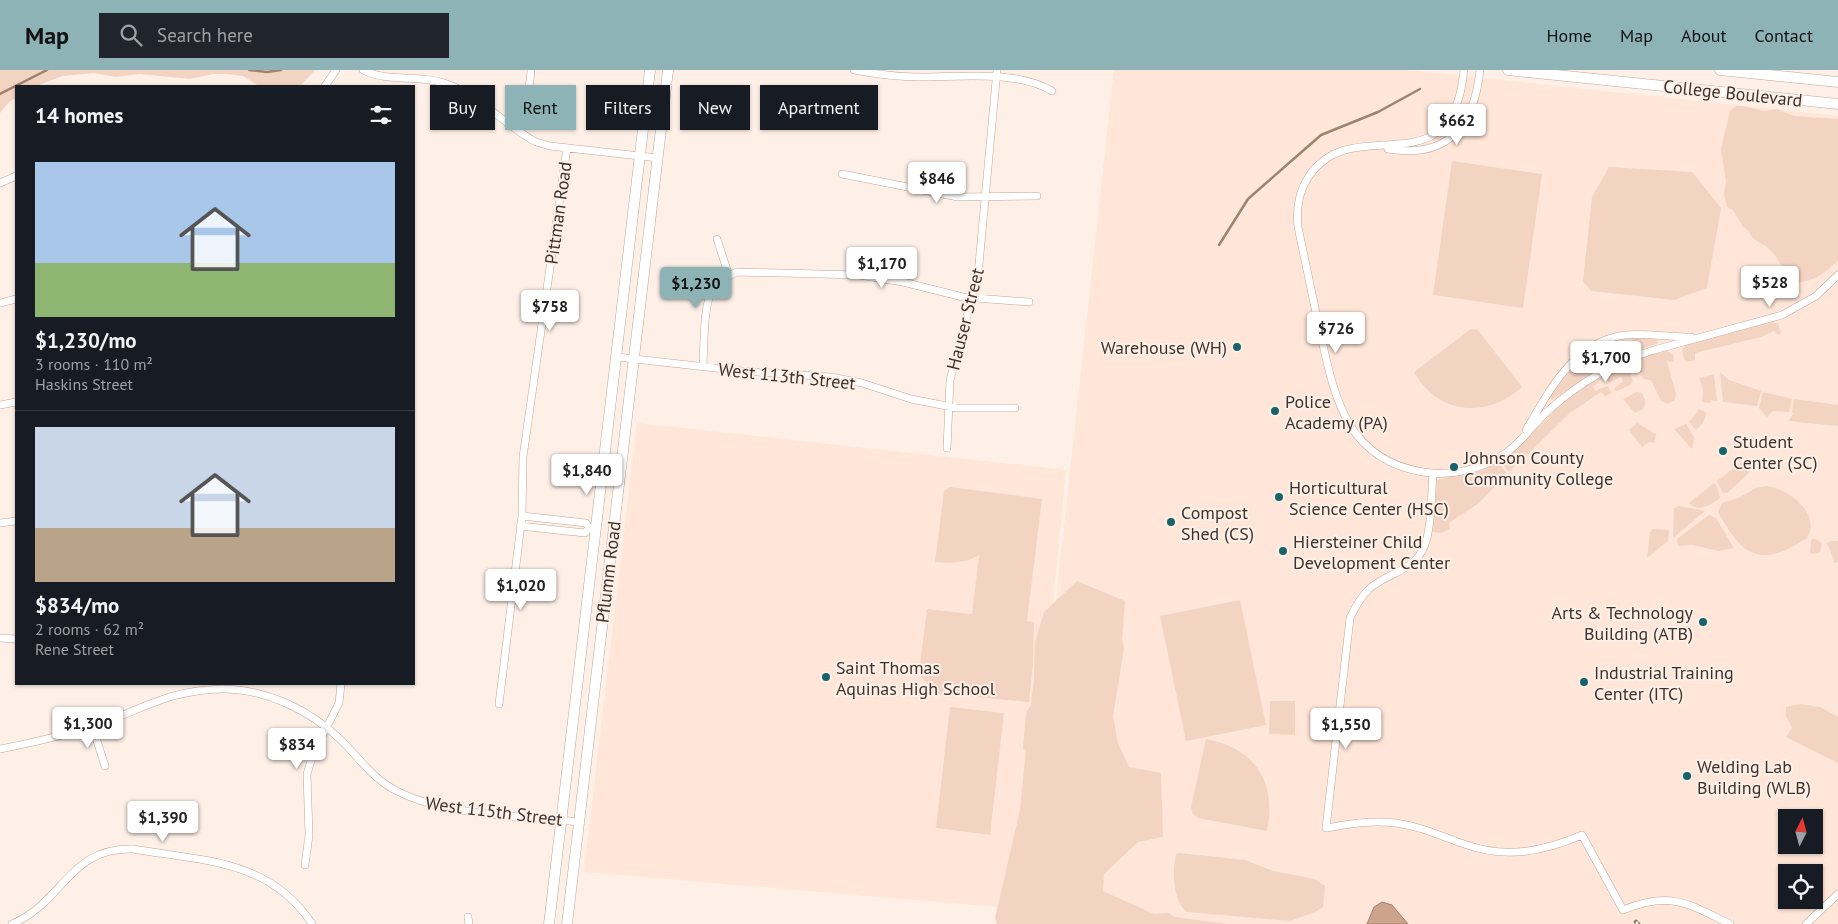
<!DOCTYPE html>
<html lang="en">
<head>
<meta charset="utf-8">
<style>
  body { margin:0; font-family:"PT Sans",sans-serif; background:#20242c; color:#f1f3f6; height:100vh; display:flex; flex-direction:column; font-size:19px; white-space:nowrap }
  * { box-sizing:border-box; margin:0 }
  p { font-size:16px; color:#9ea1a6 }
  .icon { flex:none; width:28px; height:28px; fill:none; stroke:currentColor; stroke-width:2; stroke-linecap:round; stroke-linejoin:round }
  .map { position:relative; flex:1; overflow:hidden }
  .sheet { position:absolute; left:15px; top:15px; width:400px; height:600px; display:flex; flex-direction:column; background:#171b24; border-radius:0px; box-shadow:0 1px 4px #0004 }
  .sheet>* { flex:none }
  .banner { position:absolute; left:430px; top:15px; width:475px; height:45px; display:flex; gap:10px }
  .needle { width:32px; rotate:6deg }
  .buttons { position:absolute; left:1778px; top:739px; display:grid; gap:10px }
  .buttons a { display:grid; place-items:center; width:45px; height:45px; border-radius:0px; background:#171b24; box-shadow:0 1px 4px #0004; font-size:25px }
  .price { position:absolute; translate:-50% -42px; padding:0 11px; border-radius:5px; background:#fff; color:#222; font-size:16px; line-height:32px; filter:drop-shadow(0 1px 2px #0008) }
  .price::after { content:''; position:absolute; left:50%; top:30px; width:15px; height:11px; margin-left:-8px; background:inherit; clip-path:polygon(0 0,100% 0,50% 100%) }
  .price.selected { background:#8eb3b7; color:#111 }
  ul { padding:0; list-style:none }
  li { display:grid; align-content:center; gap:10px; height:265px; padding:0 20px }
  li+li { border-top:1px solid #363941 }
  li span { display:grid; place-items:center; height:155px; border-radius:0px; color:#555 }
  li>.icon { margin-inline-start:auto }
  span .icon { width:90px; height:90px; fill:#fffc; stroke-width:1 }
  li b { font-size:21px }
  h2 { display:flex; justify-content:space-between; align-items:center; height:60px; padding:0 20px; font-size:21px }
  .tag { padding:0 18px; border-radius:0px; background:#171b24; box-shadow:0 1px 4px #0004; font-size:18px; line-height:45px }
  .tag.selected { background:#8eb3b7; color:#111 }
  header { display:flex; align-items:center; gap:30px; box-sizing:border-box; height:70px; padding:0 25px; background:#8eb3b7; color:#111 }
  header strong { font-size:24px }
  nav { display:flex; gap:28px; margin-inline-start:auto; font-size:18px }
  .search { width:350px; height:45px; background:#20242c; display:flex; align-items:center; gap:12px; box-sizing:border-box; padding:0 18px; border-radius:0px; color:#9ea1a6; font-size:19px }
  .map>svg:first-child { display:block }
  .built { fill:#ffe6d8; fill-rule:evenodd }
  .green { fill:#f3d4c2 }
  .water { fill:#cca38b; stroke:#a1816f }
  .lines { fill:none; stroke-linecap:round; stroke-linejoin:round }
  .stream { stroke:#a1816f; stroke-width:2.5 }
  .street-casing { stroke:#bda79a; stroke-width:8 }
  .secondary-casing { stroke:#bda79a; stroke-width:11 }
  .street { stroke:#fff; stroke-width:7 }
  .secondary { stroke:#fff; stroke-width:10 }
  .rail-casing { stroke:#827871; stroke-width:4.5 }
  .rail { stroke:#fef0e7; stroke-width:2.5; stroke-dasharray:8; stroke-linecap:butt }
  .poi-dot { fill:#16646a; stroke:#fef0e7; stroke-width:2 }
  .labels { text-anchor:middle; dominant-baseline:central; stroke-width:4; stroke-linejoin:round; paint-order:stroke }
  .street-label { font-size:18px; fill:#3c332e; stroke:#fef0e7 }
  .poi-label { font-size:18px; fill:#3c332e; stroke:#fef0e7; text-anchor:start }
</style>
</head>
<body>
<header>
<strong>Map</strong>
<div class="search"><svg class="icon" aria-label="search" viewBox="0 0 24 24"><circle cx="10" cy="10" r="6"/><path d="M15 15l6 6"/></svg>Search here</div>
<nav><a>Home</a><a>Map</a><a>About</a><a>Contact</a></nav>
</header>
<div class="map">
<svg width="1838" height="854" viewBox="0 0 1838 854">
  <rect width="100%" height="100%" fill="#fef0e7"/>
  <path class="built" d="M1114,0h294l430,46v808h-682l-134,-15 -438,-37 53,-449 429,47 -36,367zM1786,748h28v27h-28zM1786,802h28v28h-28z"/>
  <path class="green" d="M0,0h315l-15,16h-41l-16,-10 -16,-2h-14l-23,5 -51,-5 -23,3 -22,-4 -31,3 -27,10h-20v12l-7,4 -9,11z
    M1736,36h7l21,5 13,-2 17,7 44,3v141c-13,14 -35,30 -52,17 -4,-9 -7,-18 -14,-25 -7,-9 -20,-10 -23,-21l-6,-4 -10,-17 -6,-3 -3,-12 2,-14 -5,-32 9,-38z
    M1452,91l90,13 -19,134 -90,-13z
    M1609,97l83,5 29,36 -14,80 -33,12 -83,-9 -8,-10 9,-84z
    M1772,252l6,2 3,8 -2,3 -5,-4 -13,6 -66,16v7l-8,2 -3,-3 -2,-9 4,-5z
    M1471,259l7,1 44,57c-35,32 -84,28 -108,-15z
    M1636,268l20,1 2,4 -24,9 -5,-6 2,-5z
    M1610,272c8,2 12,9 11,16l-22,11 -13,-16z
    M1666,280l7,5 1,7 -7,-1 9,33 -1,6 -7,4 -7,-3 -10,-21 -8,-1 -6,-15 4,-7z
    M1582,285l13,16 -43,29 -2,-4 5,-9z
    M1623,296l5,2 5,13 -3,4 -13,6 -3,-2 9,-8 -2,-4 -12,6 -6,-8z
    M1720,302l9,8 32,11 -4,15 -34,-4z
    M1714,304l3,27 -7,-1v3l-8,-1 1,-12 -4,-12z
    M1599,307l3,2 -9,8 2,4 12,-5 5,7 -7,3 -4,-4 -31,21 -61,59 -9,-11 22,-17 39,-40z
    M1637,322l5,1 4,9 -3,7 -8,4 -12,-14z
    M1763,322l29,7 -3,13 -16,-1 -6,6 -8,-9z
    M1794,329l44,6v21l-50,-5 6,-8h-2z
    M1699,339l8,4 -5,11 -6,6 -7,-8z
    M1637,353l19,11 -2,9 -5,-1 -7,5 -13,-17z
    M1686,354l10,16 -2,-1 -2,10 -18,-20z
    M1743,391l7,7 -1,5 -22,20h-4l-6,-12z
    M1498,392l9,12 -28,29 -30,20 1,6 -9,4 -8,-1 4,-52 32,-6z
    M1714,413l3,3 3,12c-9,7 -22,15 -31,5z
    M1766,416c22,2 56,28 41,52 -46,30 -64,20 -89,-26l4,-9 16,-5 18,-10z
    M950,417l92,12 -15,122 7,1 -1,40 -4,40 -94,-9 -16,-19 8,-65 45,5 7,-59c-14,9 -28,8 -44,7l9,-71z
    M1679,436l26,5 -32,27 1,-30z
    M1709,445l7,3 18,30 -15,3 -27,-6 -14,1 -1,-7z
    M1653,459l16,1 -1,11 -21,17 3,-26z
    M1814,468l8,5 -2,9 -6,2 -4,-1 1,-13z
    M1831,471h7v21l-3,1 -8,-20z
    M1077,511l48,20 -3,39 2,8 -11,69 5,26 11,24 32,6 2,64 -25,5 -34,32 -1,17 51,23 15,-1 5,4 54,7h-231l-2,-6 25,-108 6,-60 -3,-1 3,-36 5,-8 3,-27 1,-36 9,-30z
    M1240,530l26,125 -80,16 -26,-125z
    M1270,631h25v34l-26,-1z
    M1800,634l20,3 18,10v46l-52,-26 6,-9 -6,-12v-9z
    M950,637l54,6 -14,122 -54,-7z
    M1206,669c49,9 71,43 61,92l-69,-13 -5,-4 -2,-7z
    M1179,783l66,7 28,11 42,8 10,7 -2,21 -8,5 -25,9 -103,-9c-14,-10 -15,-42 -11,-58z"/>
  <path class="water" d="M1382,832l10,3 16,19h-41l7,-17z"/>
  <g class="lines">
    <path class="stream" d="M249,0l18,2 14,-2
      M0,24l47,-24
      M1219,175l29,-46 73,-64 57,-23 42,-23"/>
    <defs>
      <path id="street" d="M363,0c26,13 57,4 84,14 34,12 57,41 89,58l14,4 108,12
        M854,0c22,4 43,7 65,7 41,0 98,-7 133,14
        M1464,0c-12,123 -109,39 -155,106 -10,15 -13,33 -11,51 7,33 14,67 21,100 15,67 25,132 104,145 29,5 59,-3 83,-19 17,-12 28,-30 43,-43 30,-27 66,-48 105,-60l128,-35 34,-19 22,-21
        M325,16l11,-16
        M514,58c9,-19 16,-36 17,-58
        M1388,79c61,10 86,-23 92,-79
        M842,104l116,23 79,-1
        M0,113l16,-7
        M717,169l12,37
        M0,233l16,-4
        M617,287l125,14 89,6 31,6 49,16 46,9h58
        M703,296c1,-20 0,-64 11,-80 6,-7 15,-10 23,-14l122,3 44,7 60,15 66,5
        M0,335l16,-3
        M1526,360c24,-40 47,-88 99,-95 22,-2 44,2 66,2
        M947,378l3,-68 28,-105 19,-205
        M1433,404c-2,21 -1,54 -9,73 -10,24 -37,26 -55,42 -8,8 -14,18 -19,29l-24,210c23,-4 45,-8 69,-5 24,3 46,13 69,21 41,15 78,8 118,-9l41,75c47,-19 64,-7 107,14
        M0,453l16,-2
        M520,456l65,7 4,-5 -3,-5 -64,-7
        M0,568l16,1
        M499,634l23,-188 1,-59 44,-309
        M92,655l13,41
        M0,679c37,-7 74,-16 110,-29 42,-16 65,-30 112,-31 44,0 88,21 119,51 18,18 33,40 56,51 48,25 126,25 182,31
        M305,795l4,-30 -2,-61 6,-20 26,-51 2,-19
        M468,847l1,7
        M12,854c52,-22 57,-77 121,-75 69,12 137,10 179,75
        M1806,854l32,-30"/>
      <path id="secondary" d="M1508,0l330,34
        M1720,0l118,12
        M549,854l101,-854
        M567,854l101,-854"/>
    </defs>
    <use href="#street" class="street-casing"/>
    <use href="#secondary" class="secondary-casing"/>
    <use href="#street" class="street"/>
    <use href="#secondary" class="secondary"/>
    <defs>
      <path id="rail" d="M1636,852l2,2"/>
    </defs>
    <use href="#rail" class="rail-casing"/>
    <use href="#rail" class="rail"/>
  </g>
  <g class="poi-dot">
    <circle cx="1237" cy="277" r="5"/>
    <circle cx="1275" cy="341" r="5"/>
    <circle cx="1723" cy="381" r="5"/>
    <circle cx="1454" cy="397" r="5"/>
    <circle cx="1279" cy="427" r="5"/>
    <circle cx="1171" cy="452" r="5"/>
    <circle cx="1283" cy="481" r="5"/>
    <circle cx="1703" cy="552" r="5"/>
    <circle cx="826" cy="607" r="5"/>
    <circle cx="1584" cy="612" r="5"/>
    <circle cx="1687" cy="706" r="5"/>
  </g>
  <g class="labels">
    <g class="street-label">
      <text transform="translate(1733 23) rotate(6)">College Boulevard</text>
      <text transform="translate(558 143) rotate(-82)">Pittman Road</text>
      <text transform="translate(965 249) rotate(-76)">Hauser Street</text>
      <text transform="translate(787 306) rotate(6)">West 113th Street</text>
      <text transform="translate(608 502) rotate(-83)">Pflumm Road</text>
      <text transform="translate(494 741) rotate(7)">West 115th Street</text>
    </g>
    <g class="poi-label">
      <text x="1227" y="277" text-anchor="end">Warehouse (WH)</text>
      <text x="1285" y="331">Police<tspan x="1285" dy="21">Academy (PA)</tspan></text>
      <text x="1733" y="371">Student<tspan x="1733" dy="21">Center (SC)</tspan></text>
      <text x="1464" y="387">Johnson County<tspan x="1464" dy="21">Community College</tspan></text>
      <text x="1289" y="417">Horticultural<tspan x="1289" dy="21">Science Center (HSC)</tspan></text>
      <text x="1181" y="442">Compost<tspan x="1181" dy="21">Shed (CS)</tspan></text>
      <text x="1293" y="471">Hiersteiner Child<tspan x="1293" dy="21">Development Center</tspan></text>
      <text x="1693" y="542" text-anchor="end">Arts &amp; Technology<tspan x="1693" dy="21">Building (ATB)</tspan></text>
      <text x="836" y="597">Saint Thomas<tspan x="836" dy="21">Aquinas High School</tspan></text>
      <text x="1594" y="602">Industrial Training<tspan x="1594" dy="21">Center (ITC)</tspan></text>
      <text x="1697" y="696">Welding Lab<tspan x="1697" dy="21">Building (WLB)</tspan></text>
    </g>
  </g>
</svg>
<div class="buttons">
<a><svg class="needle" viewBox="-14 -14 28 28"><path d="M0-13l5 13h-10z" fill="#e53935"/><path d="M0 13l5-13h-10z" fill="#9ea1a6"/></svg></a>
<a><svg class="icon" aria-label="locate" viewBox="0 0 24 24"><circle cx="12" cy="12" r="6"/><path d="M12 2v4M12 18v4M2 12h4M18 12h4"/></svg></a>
</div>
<b class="price" style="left:1457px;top:76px">$662</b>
<b class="price" style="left:937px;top:134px">$846</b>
<b class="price" style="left:882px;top:219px">$1,170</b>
<b class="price" style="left:1770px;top:238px">$528</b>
<b class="price selected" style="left:696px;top:239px">$1,230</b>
<b class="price" style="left:550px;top:262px">$758</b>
<b class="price" style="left:1336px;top:284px">$726</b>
<b class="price" style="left:1606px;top:313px">$1,700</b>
<b class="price" style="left:587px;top:426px">$1,840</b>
<b class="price" style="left:521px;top:541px">$1,020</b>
<b class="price" style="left:88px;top:679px">$1,300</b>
<b class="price" style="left:1346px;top:680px">$1,550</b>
<b class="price" style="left:297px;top:700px">$834</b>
<b class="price" style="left:163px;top:773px">$1,390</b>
<div class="banner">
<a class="tag">Buy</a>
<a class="tag selected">Rent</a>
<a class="tag">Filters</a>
<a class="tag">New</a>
<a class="tag">Apartment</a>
</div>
<section class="sheet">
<h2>14 homes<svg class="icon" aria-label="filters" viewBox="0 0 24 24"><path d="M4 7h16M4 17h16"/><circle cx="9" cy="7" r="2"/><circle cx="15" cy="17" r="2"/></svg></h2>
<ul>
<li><span style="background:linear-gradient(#a9c7e8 65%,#8fb573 0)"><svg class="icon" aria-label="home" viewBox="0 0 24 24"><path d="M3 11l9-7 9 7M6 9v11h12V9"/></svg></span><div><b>$1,230/mo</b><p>3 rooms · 110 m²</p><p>Haskins Street</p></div></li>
<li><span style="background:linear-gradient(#c9d6e8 65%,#b9a48a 0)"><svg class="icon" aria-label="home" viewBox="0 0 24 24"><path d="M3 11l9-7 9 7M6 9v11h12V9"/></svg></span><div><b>$834/mo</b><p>2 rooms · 62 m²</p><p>Rene Street</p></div></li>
</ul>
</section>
</div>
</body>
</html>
